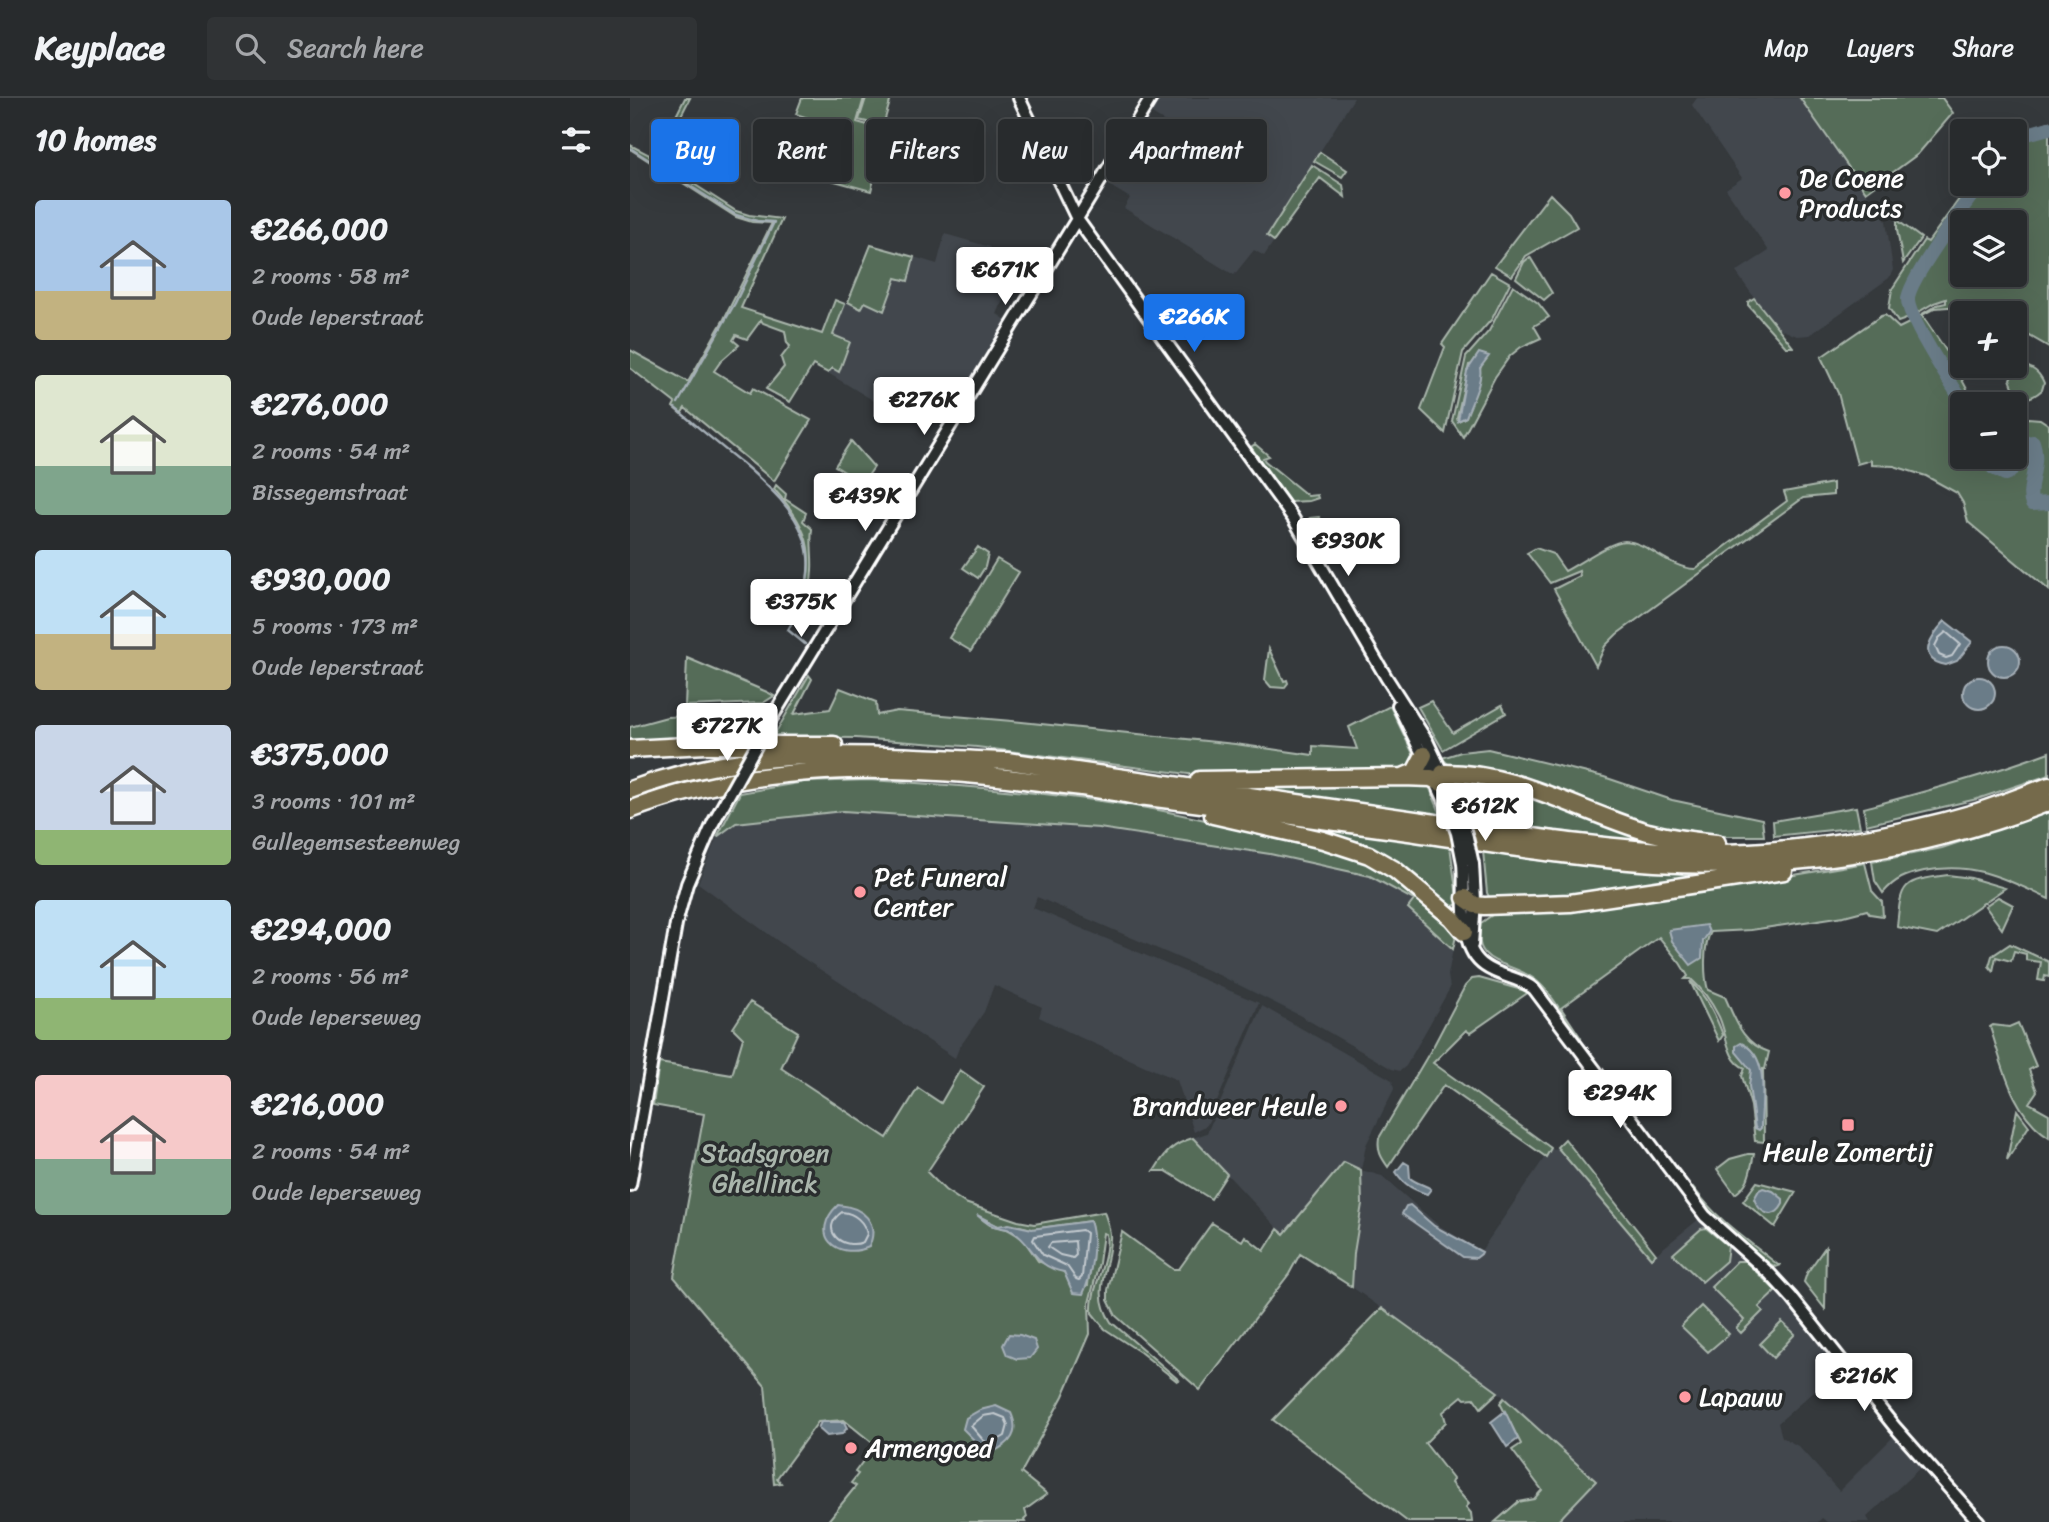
<!DOCTYPE html>
<html lang="en">
<head>
<meta charset="utf-8">
<style>
  body { margin:0; font-family:Sriracha,sans-serif; background:#303335; color:#f1f3f6; height:100vh; display:flex; flex-direction:column; font-size:26px; white-space:nowrap }
  * { box-sizing:border-box; margin:0 }
  p { font-size:23px; color:#a5a7aa }
  .icon { flex:none; width:38px; height:38px; fill:none; stroke:currentColor; stroke-width:2; stroke-linecap:round; stroke-linejoin:round }
  .map { position:relative; flex:1; overflow:hidden }
  .drawer { display:flex; flex-direction:column; background:#282b2d; width:630px }
  .drawer>* { flex:none }
  .banner { position:absolute; left:21px; top:21px; width:665px; height:63px; display:flex; gap:14px }
  .controls { position:absolute; left:1320px; top:21px; display:grid; gap:14px }
  .controls a { display:grid; place-items:center; width:77px; height:77px; border-radius:7px; background:#282b2d; box-shadow:0 7px 28px #0002,0 0 0 2px #444749; font-size:35px }
  .price { position:absolute; translate:-50% -60px; padding:0 16px; border-radius:7px; background:#fff; color:#222; font-size:23px; line-height:46px; filter:drop-shadow(0 2px 4px #0008) }
  .price::after { content:''; position:absolute; left:50%; top:42px; width:21px; height:16px; margin-left:-10px; background:inherit; clip-path:polygon(0 0,100% 0,50% 100%) }
  .price.on { background:#1a73e8; color:#fff }
  ul { padding:0; list-style:none }
  li { display:flex; align-items:center; gap:21px; height:175px; padding:0 35px }
  li span { display:grid; place-items:center; flex:none; width:196px; height:140px; border-radius:7px; color:#555 }
  li>.icon { margin-inline-start:auto }
  span .icon { width:84px; height:84px; fill:#fffc; stroke-width:1 }
  li b { font-size:30px }
  h2 { display:flex; justify-content:space-between; align-items:center; height:84px; padding:0 35px; font-size:30px }
  .tag { padding:0 24px; border-radius:7px; background:#282b2d; box-shadow:0 7px 28px #0002,0 0 0 2px #444749; font-size:24px; line-height:63px }
  .tag.on { background:#1a73e8; color:#fff }
  header { display:flex; align-items:center; gap:42px; box-sizing:border-box; height:98px; padding:0 35px; background:#282b2d; border-bottom:2px solid #444749 }
  header strong { font-size:33px }
  nav { display:flex; gap:38px; margin-inline-start:auto; font-size:24px }
  .search { width:490px; height:63px; background:#303335; display:flex; align-items:center; gap:18px; box-sizing:border-box; padding:0 24px; border-radius:7px; color:#a5a7aa; font-size:26px }
  main { display:flex; flex:1; min-height:0 }
  .map>svg:first-child { display:block }
  .built { fill:#42474d }
  .green { fill:#546c59; stroke:#aab6ac; stroke-width:2; fill-rule:evenodd }
  .water { fill:#6a7b88; stroke:#a6b0b8; stroke-width:2 }
  .lines { fill:none; stroke-linecap:round; stroke-linejoin:round }
  .shore { stroke:#c3cacf; stroke-width:2 }
  .stream { stroke:#a6b0b8; stroke-width:2.5 }
  .river { stroke:#6a7b88; stroke-width:14 }
  .minor-casing { stroke:#fff; stroke-width:16 }
  .highway-casing { stroke:#fff; stroke-width:21 }
  .minor { stroke:#2a2d2e; stroke-width:10 }
  .highway { stroke:#746b4b; stroke-width:16 }
  .minor-bridge-casing { stroke:#fff; stroke-width:16; stroke-linecap:butt }
  .minor-bridge { stroke:#2a2d2e; stroke-width:10 }
  .poi-dot { fill:#ff9aa2; stroke:#2a2d2e; stroke-width:2.5 }
  .labels { text-anchor:middle; dominant-baseline:central; stroke-width:7; stroke-linejoin:round; paint-order:stroke }
  .poi-label { font-size:26px; fill:#fff; stroke:#2a2d2e; text-anchor:start }
  .park-label { font-size:26px; fill:#aab6ac; stroke:#2a2d2e }
</style>
</head>
<body>
<header>
<strong>Keyplace</strong>
<div class="search"><svg class="icon" aria-label="search" viewBox="0 0 24 24"><circle cx="10" cy="10" r="6"/><path d="M15 15l6 6"/></svg>Search here</div>
<nav><a>Map</a><a>Layers</a><a>Share</a></nav>
</header>
<main>
<section class="drawer">
<h2>10 homes<svg class="icon" aria-label="filters" viewBox="0 0 24 24"><path d="M4 7h16M4 17h16"/><circle cx="9" cy="7" r="2"/><circle cx="15" cy="17" r="2"/></svg></h2>
<ul>
<li><span style="background:linear-gradient(#a9c7e8 65%,#c2b280 0)"><svg class="icon" aria-label="home" viewBox="0 0 24 24"><path d="M3 11l9-7 9 7M6 9v11h12V9"/></svg></span><div><b>€266,000</b><p>2 rooms · 58 m²</p><p>Oude Ieperstraat</p></div></li>
<li><span style="background:linear-gradient(#dfe7d0 65%,#7fa58c 0)"><svg class="icon" aria-label="home" viewBox="0 0 24 24"><path d="M3 11l9-7 9 7M6 9v11h12V9"/></svg></span><div><b>€276,000</b><p>2 rooms · 54 m²</p><p>Bissegemstraat</p></div></li>
<li><span style="background:linear-gradient(#bfe0f5 60%,#c2b280 0)"><svg class="icon" aria-label="home" viewBox="0 0 24 24"><path d="M3 11l9-7 9 7M6 9v11h12V9"/></svg></span><div><b>€930,000</b><p>5 rooms · 173 m²</p><p>Oude Ieperstraat</p></div></li>
<li><span style="background:linear-gradient(#c9d6e8 75%,#8fb573 0)"><svg class="icon" aria-label="home" viewBox="0 0 24 24"><path d="M3 11l9-7 9 7M6 9v11h12V9"/></svg></span><div><b>€375,000</b><p>3 rooms · 101 m²</p><p>Gullegemsesteenweg</p></div></li>
<li><span style="background:linear-gradient(#bfe0f5 70%,#8fb573 0)"><svg class="icon" aria-label="home" viewBox="0 0 24 24"><path d="M3 11l9-7 9 7M6 9v11h12V9"/></svg></span><div><b>€294,000</b><p>2 rooms · 56 m²</p><p>Oude Ieperseweg</p></div></li>
<li><span style="background:linear-gradient(#f6c9c9 60%,#7fa58c 0)"><svg class="icon" aria-label="home" viewBox="0 0 24 24"><path d="M3 11l9-7 9 7M6 9v11h12V9"/></svg></span><div><b>€216,000</b><p>2 rooms · 54 m²</p><p>Oude Ieperseweg</p></div></li>
</ul>
</section>
<div class="map">
<svg width="1419" height="1424" viewBox="0 0 1419 1424">
  <rect width="100%" height="100%" fill="#35393c"/>
  <filter id="ink" filterUnits="userSpaceOnUse"><feTurbulence type="fractalNoise" baseFrequency=".0143" numOctaves="2"/><feDisplacementMap in="SourceGraphic" scale="14" xChannelSelector="R" yChannelSelector="G"/><feConvolveMatrix kernelMatrix="1 2 1 2 8 2 1 2 1" color-interpolation-filters="sRGB"/></filter>
  <g filter="url(#ink)">
    <path class="built" d="M528,0h196l-87,137 7,6 -10,15 -10,-6 -20,25 -110,-67 6,-10 -23,-14 23,-40 23,14 7,-11 16,10 8,-13 8,4 3,-7 -46,-29z
      M1067,0h103l86,123 7,49 -4,8 -79,57 -13,1 -17,-7 -19,-22 -25,-35 33,-21 -43,-62 16,-11 -50,-73z
      M315,136l45,13 -1,5 16,5 31,17 -3,4 -9,-3 -9,14 -5,-4 -13,29 9,6 -61,99 -28,-17 -11,-3 -12,14 -66,-40 3,-5 7,3 4,-4 8,-25 -17,-7 13,-33 15,6 3,-6 32,-24 12,3 6,-24 23,7z
      M213,713l256,17 171,26 100,22 44,24 -5,8 44,41 -5,26 2,13 -44,78 -6,5 -8,-2 -93,-54 -78,-39 -184,-79 -4,11 226,95 -52,122 -13,7 -17,-52 -100,-44 -38,-19 3,-10 -48,-22 -10,27 -25,36 -4,10 -166,-109 -91,-66 19,-46 19,-14z
      M632,908l130,74 2,9 -28,56 -5,25 21,6 56,49 43,26 70,-103 3,2 3,-3 94,111 48,-39 92,84 49,65 -62,55 4,14 16,9 41,45 56,-56 26,32 -54,50 3,5h-43l-5,-4 -4,4h-261l39,-41 -98,-89 -146,-105 2,-34 -10,-91 -61,72 -90,-96 14,-5z"/>
    <path class="green" d="M55,0h5l-32,63 78,50 13,4 33,4 -41,89 81,26 13,-34 10,4 -12,31 17,7 -11,30 -7,-4 -4,5 -15,-8 -23,37 -24,-13 18,-22 -3,-9 9,-12 -3,-3 -2,-12 -22,-8 -2,-3 -14,19 -11,-4 -3,5 6,5 -18,16 -7,10 36,22 3,-5 58,32 -37,61 -89,-73 -4,6 -8,-7 2,-4 -45,-35v-18l58,32 36,-63 48,-96 -20,-1 -16,-5 -106,-68v-4l25,13z
      M172,0h62l-7,24 25,7 3,6 -14,56 -76,-21 22,-46 -6,-5 -15,-5z
      M236,0h25l-8,28 -24,-6z
      M1170,0h142l11,15 -35,41 -52,38z
      M1419,24v4l-11,3 2,4 9,-1v215l-35,-20v-14h-23l-13,-6 -17,-1 -26,2 -13,7 25,37 28,52h-9l-49,-87 20,-12 9,-2v-4l-12,4 -19,11 -4,-14 5,-16 67,-100h31v-40l4,-3 -1,-3 -3,2v-6zM1332,124h52v53h-52z
      M690,54l27,18 -5,7 -28,-16z
      M682,67l31,20 2,12 -25,-19 -46,63 -7,-5z
      M1340,86h6l-68,103 -2,16 6,14 -14,5 -9,-14 3,-19 32,-49 4,2z
      M920,96l19,19 8,14 -51,29 -14,20 -17,-10z
      M1267,122l24,18 -18,25 -6,-33z
      M241,147l43,12 -6,24 -12,-3 -12,33 -19,-9 -4,7 -13,-7z
      M900,159l22,36 -8,7 -28,-22 8,-16z
      M861,174l19,11 -18,36 -29,33 -18,81 -24,-23 24,-63 -3,-3z
      M883,187l25,18 11,14 -15,9 7,12 -20,9 -11,9 -15,21 -32,60 -11,-16 14,-64 23,-26zM852,265l-16,54 -8,4 -1,-4 12,-52z
      M1124,200l39,49h-7l-38,-42v-3z
      M1255,217l14,13 14,-7 35,64 2,-1 12,26v47h23l12,18 7,2 10,-4 12,-24 3,-3 3,3 1,14 -7,39 6,5 17,-1v84l-81,-68 -5,-19 -6,-10 -31,-17 -32,-10 -23,-1v-5l-14,4 -19,-71 -17,-36 60,-41z
      M1391,268c11,0 19,7 23,17l-2,7c-17,15 -26,8 -32,-11l4,-9z
      M1398,320l12,1 9,6v76l-12,1 -5,-7 5,-31v-24l-6,-2 -4,2 -22,31 -8,-5 -6,-9h23v-37z
      M221,343l23,26 -11,16 -28,-17z
      M625,346l14,12 -6,2 2,3 43,35 9,-1 1,3 -9,3 -19,1 -39,-55z
      M1203,385v12l-30,3 -186,136 -12,12 -9,20 -42,-77 26,-13 -1,-5 -29,12 -23,-30 9,-5 17,6 12,17c14,-7 46,-30 60,-30 23,1 44,27 70,28l92,-68 -3,-9z
      M146,387l10,9 -1,5 21,14 -3,8 9,8c-2,14 1,27 0,41 0,16 -6,30 -11,45l-2,-1c16,-57 16,-79 -25,-125z
      M689,419l5,6 2,36 -22,-37 6,-4z
      M348,449l10,7 -3,13 -7,11 -15,-10z
      M367,461l22,13 -48,79 -22,-13z
      M639,551l15,32 3,-1 1,3 -4,5 -13,-1 -6,-7z
      M57,560l80,34 7,4 -11,7 -78,3z
      M179,577l3,4 -18,35 36,-5 10,-21 36,14 1,13 20,-4 115,10 223,23 78,11v-9l44,3 -8,-22 41,-21 25,52 -4,11 -215,6 -219,-28 -121,-9 -83,-1z
      M801,603l22,32 49,-28 4,8 -63,37 -25,-43z
      M132,615l-17,27 -115,6v-19l37,-10z
      M858,651l116,28 68,23 90,19 2,17h-62l-38,-8 -212,-60 -10,-10 19,-6z
      M1419,654v23l-72,24 -111,26 -2,-17c63,-17 124,-33 185,-56z
      M238,682c95,5 191,13 285,29 70,13 138,33 207,49l19,8 76,63 1,7 -3,13 -45,-41 6,-8 -44,-24 -100,-22 -171,-26 -256,-17 -107,12 -19,14 23,-44 64,-11z
      M794,684l5,4 12,29 -220,-30z
      M840,684l27,2 193,60 -69,-5 -148,-19 -10,-35z
      M1226,709l4,20 -86,9 -1,-15z
      M1419,714v87c-43,-20 -76,-38 -125,-28 -19,4 -29,8 -41,22l-8,-12 -3,-19 70,-14z
      M598,717l222,31 8,58 -5,2 -7,-1 -42,-33z
      M853,753c93,19 188,22 283,20l-217,27 -58,2 -4,-7z
      M1235,765l7,28 10,11 1,14 -13,-2 -3,-4 -23,6 -93,14 -40,2c-8,12 -7,44 -3,58l17,7c11,24 17,46 44,55l-4,17h-2l1,73 -9,-1 -4,-35 -9,-30 3,-8c-19,-7 -18,-37 -27,-53 -7,-14 -16,-26 -27,-36h-6l3,-3 -8,-13 -21,-26 -98,71 20,30 -2,2c-13,-19 -24,-43 -41,-58 -26,-23 -68,-13 -57,-59l14,-10 199,-21z
      M1318,777l23,3 34,10 -68,47 -40,-8c4,-45 5,-46 51,-52z
      M1368,799l15,8 -11,24 -17,-23z
      M1380,846l39,18v15l-4,-1 -1,5 -6,-1 3,-18 -15,-2v-6l-12,-3 -3,10 -15,-4 -3,14 -4,-5 3,-10z
      M849,880l50,14 -59,41 -4,-3 -33,33 118,85 -5,9 -102,-72 -56,82c-7,-10 -11,-16 -9,-29l55,-93 31,-59 7,-7z
      M1060,883c17,16 25,33 33,54l-4,6z
      M120,904l48,30 -17,36 106,70 31,-50 23,15 19,-33 24,17 -57,85 18,18 20,13 53,18 16,3 70,-12c3,9 7,18 6,27 -1,32 -19,52 1,83l68,58 -2,1 -37,-29 -35,-23 -13,-16c-2,-25 18,-51 14,-79l-3,-1 -4,30 -10,40 1,31 -27,62 -42,77 26,21 -22,16 2,7 -3,3 1,2h-198l29,-36 -5,-3 7,-9 -3,-2 20,-27 -31,-25 -26,2 -41,56 4,5 -7,1 -9,-98 -91,-109 30,-163 -51,-9 6,-42 73,12 11,-37 -10,-10zM351,1120l17,8h22l12,3 58,-8c6,20 0,44 -2,64h-17l-7,-13 -26,-11 -14,-21 -7,-5 -10,-6 -17,-4z
      M1388,925l18,43 -7,4 8,21 -8,12 20,11v23c-37,-23 -46,-71 -59,-110l3,-2 16,2z
      M1387,1012l12,16 -22,34z
      M563,1040l34,36 -16,25 -45,-28h-12c11,-18 18,-27 39,-33z
      M935,1041l91,115 -5,4 -94,-111z
      M1118,1056h6c-4,17 -4,30 -19,40l-18,-25 13,-10z
      M714,1064l17,8 1,34 -8,49 -2,34 -52,-33 -11,20 -89,116 -84,-74 -8,-16v-10l14,-58 51,37h6l33,-46 30,18 3,-5 19,15 14,-22 6,5z
      M1127,1084l39,10 -21,35 -32,-26z
      M1063,1089c26,35 52,51 85,78h3l-5,2 -6,-3 -51,-42 -28,-34z
      M1076,1130l22,18 -2,15 -24,21 -29,-28 28,-25z
      M1196,1148l-1,63 -21,-27 3,-9z
      M1107,1163h8l31,30 -17,16 4,4 -22,22 -5,-5 8,-8 -33,-33z
      M1071,1208l28,28 -21,18 -27,-26z
      M752,1210l116,84 -17,16 -7,-10 -9,1 -3,-3 -19,16 3,10 -21,21 28,36 -2,4 18,21 -3,3 5,6 1,9h-64l-135,-102z
      M1152,1224l13,12 -22,24 -13,-14z
      M874,1300l92,83 -39,41h-62l23,-20 16,-3 8,-9 -30,-40 9,-6 -21,-41z"/>
    <path class="water" d="M849,255l10,3 -9,12c3,13 -9,35 -14,49l-8,4 9,-50z
      M1315,523l27,21 -15,19 -11,4c-32,-6 -14,-30 -1,-44z
      M1358 563a16 16 0 1 1 32 0a16 16 0 1 1-32 0Z
      M1333 595a16 16 0 1 1 32 0a16 16 0 1 1-32 0Z
      M1076,827l3,7 -6,9 -1,17 -11,7 -19,-24 -3,-11z
      M1111,945c30,13 20,58 20,85l-2,2 -4,-2 -6,-42 2,-16 -15,-18v-6z
      M774,1064l5,3 1,13c7,6 14,6 21,11l-4,5c-13,-4 -23,-9 -31,-22z
      M1133,1090l10,3 10,8v5c-9,17 -23,10 -29,-5l5,-9z
      M208,1107c25,2 42,17 31,42 -33,14 -61,-13 -31,-42z
      M780,1107l24,21 48,26 -1,2 -5,4 -13,-1 -61,-43 4,-8z
      M347,1117l21,11 11,-2 23,5 58,-8c7,20 2,54 -7,73l-10,-1 -9,-21c-32,-6 -29,-27 -52,-41 -6,-4 -14,-2 -21,-6 -5,-2 -10,-7 -14,-10z
      M379,1236l11,1 14,5 3,9 -7,9 -13,1 -10,-4 -4,-10z
      M366,1308l15,7c9,20 0,31 -19,39l-11,-5 -18,-18 3,-11 14,-8z
      M875,1313l13,28 -11,8 -16,-25z
      M191,1324h23l3,6 -5,6 -15,2 -9,-8z"/>
    <g class="lines">
      <path class="shore" d="M1316,534l14,12 -8,12 -6,2 -7,-3 -4,-9 4,-8z
        M212,1114c13,1 22,10 25,22l-4,8c-21,9 -45,-13 -21,-30z
        M452,1132l4,3 -4,44 -3,3 -3,-1 -9,-13 -24,-11 -10,-15 2,-4z
        M445,1143l1,14 -3,3 -13,-3 -12,-8 3,-4z
        M365,1316l10,4 3,7 -3,11 -14,8 -7,-3 -13,-15 12,-10z"/>
      <path class="stream" d="M0,50l106,67 21,6 17,1 -39,81 -57,100
        M45,310c22,18 44,37 67,55 60,51 89,90 46,167l17,14"/>
      <path class="river" d="M1384,44l13,-8 22,-6
        M1334,306c-12,-19 -57,-87 -56,-105 0,-18 58,-96 72,-115
        M1357,359l6,11 12,6 5,-2 17,-29 6,-1c8,21 -8,48 -1,62l17,-1"/>
      <defs>
        <path id="minor" d="M389,0l58,121 216,299 93,159 41,64 30,63
          M768,607l48,98
          M141,621l380,-621
          M833,765c3,31 -7,84 22,103 15,11 35,11 49,23l171,227 65,58 22,24 102,128 85,96
          M842,847l3,-45 -2,-36
          M0,1087l46,-261 11,-40 26,-61"/>
        <path id="highway" d="M0,651l76,-4h128
          M813,675c74,-1 137,39 205,59 23,6 46,9 69,11
          M773,679l12,-5 9,-17
          M569,682l204,-3 28,1 19,9
          M0,692c129,-48 243,-34 377,-29l547,79c52,6 106,13 158,13 81,0 185,-17 262,-40 25,-8 50,-18 75,-27
          M502,697c92,12 185,24 277,37 82,12 164,26 246,31 132,8 271,-13 394,-61
          M0,712c127,-48 261,-46 394,-30 39,5 78,8 116,17
          M583,717l110,25 46,15 26,15 57,48 12,14
          M835,800l10,7 9,1 86,-3 214,-32"/>
      </defs>
      <use href="#minor" class="minor-casing"/>
      <use href="#highway" class="highway-casing"/>
      <use href="#minor" class="minor"/>
      <use href="#highway" class="highway"/>
      <defs>
        <path id="minor-bridge" d="M816,705l11,30 6,30
          M827,706l10,33 6,27
          M83,725l58,-104"/>
      </defs>
      <use href="#minor-bridge" class="minor-bridge-casing"/>
      <use href="#minor-bridge" class="minor-bridge"/>
    </g>
  </g>
  <g class="poi-dot">
    <circle cx="1155" cy="95" r="7"/>
    <circle cx="230" cy="794" r="7"/>
    <circle cx="711" cy="1008" r="7"/>
    <rect x="1211" y="1020" width="14" height="14" rx="3.5"/>
    <circle cx="1055" cy="1299" r="7"/>
    <circle cx="221" cy="1350" r="7"/>
  </g>
  <g class="labels">
    <g class="poi-label">
      <text x="1169" y="80">De Coene<tspan x="1169" dy="30">Products</tspan></text>
      <text x="244" y="779">Pet Funeral<tspan x="244" dy="30">Center</tspan></text>
      <text x="697" y="1008" text-anchor="end">Brandweer Heule</text>
      <text x="1218" y="1054" text-anchor="middle">Heule Zomertij</text>
      <text x="1069" y="1299">Lapauw</text>
      <text x="235" y="1350">Armengoed</text>
    </g>
    <g class="park-label">
      <text x="135" y="1055">Stadsgroen<tspan x="135" dy="30">Ghellinck</tspan></text>
    </g>
  </g>
</svg>
<div class="controls">
<a><svg class="icon" aria-label="locate" viewBox="0 0 24 24"><circle cx="12" cy="12" r="6"/><path d="M12 2v4M12 18v4M2 12h4M18 12h4"/></svg></a>
<a><svg class="icon" aria-label="layers" viewBox="0 0 24 24"><path d="M12 4l9 5-9 5-9-5zM3 14l9 5 9-5"/></svg></a>
<a>+</a>
<a>−</a>
</div>
<b class="price" style="left:375px;top:209px">€671K</b>
<b class="price on" style="left:564px;top:256px">€266K</b>
<b class="price" style="left:294px;top:339px">€276K</b>
<b class="price" style="left:235px;top:435px">€439K</b>
<b class="price" style="left:718px;top:480px">€930K</b>
<b class="price" style="left:171px;top:541px">€375K</b>
<b class="price" style="left:97px;top:665px">€727K</b>
<b class="price" style="left:855px;top:745px">€612K</b>
<b class="price" style="left:990px;top:1032px">€294K</b>
<b class="price" style="left:1234px;top:1315px">€216K</b>
<div class="banner">
<a class="tag on">Buy</a>
<a class="tag">Rent</a>
<a class="tag">Filters</a>
<a class="tag">New</a>
<a class="tag">Apartment</a>
</div>
</div>
</main>
</body>
</html>
